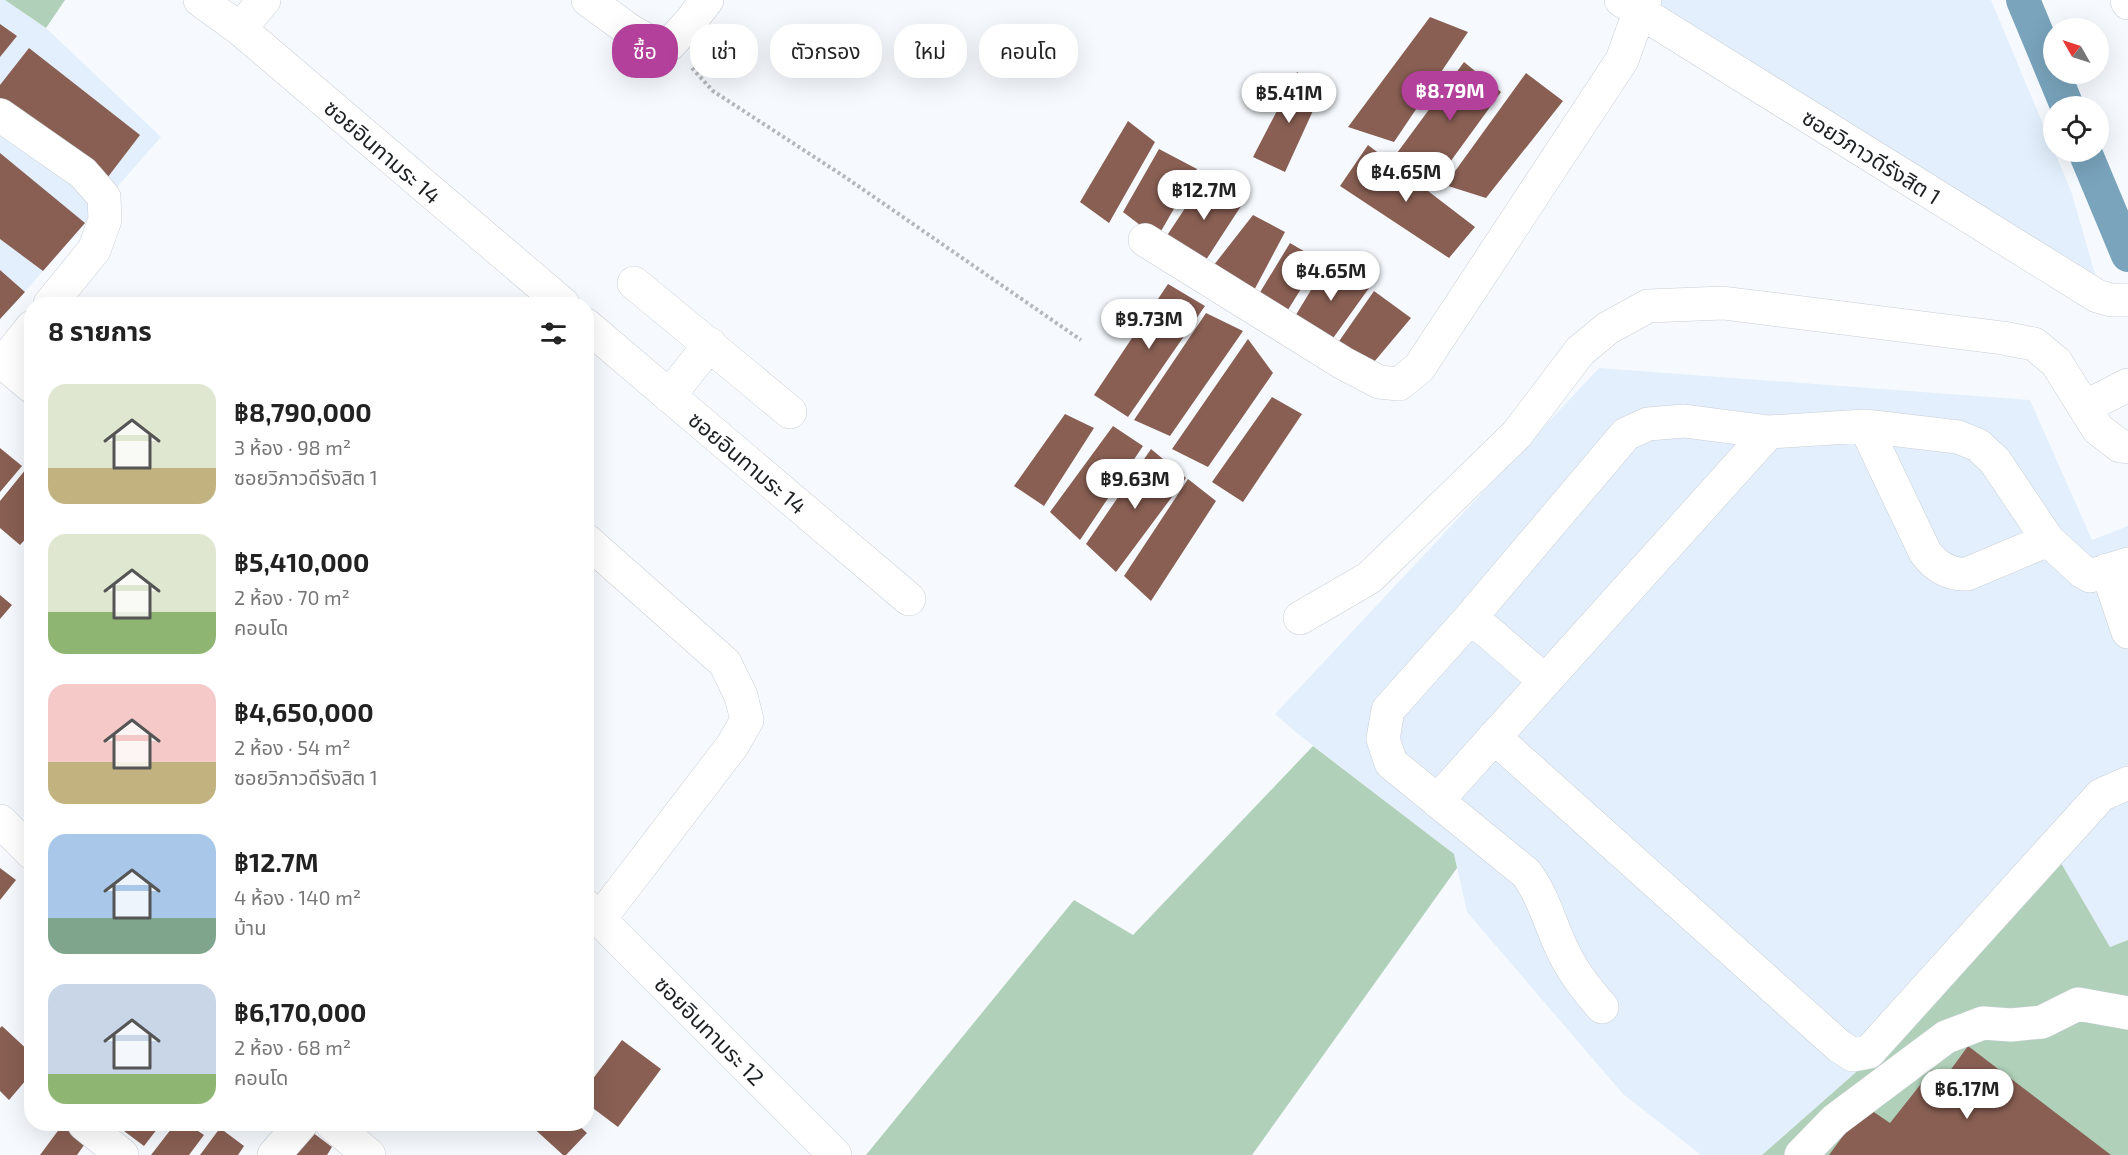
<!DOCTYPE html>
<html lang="th">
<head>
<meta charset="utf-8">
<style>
  body { margin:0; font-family:"Exo 2","Noto Sans Thai",sans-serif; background:#f2f2f2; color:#222; height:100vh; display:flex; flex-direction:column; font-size:22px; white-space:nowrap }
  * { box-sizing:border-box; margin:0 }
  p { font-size:20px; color:#767676 }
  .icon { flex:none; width:33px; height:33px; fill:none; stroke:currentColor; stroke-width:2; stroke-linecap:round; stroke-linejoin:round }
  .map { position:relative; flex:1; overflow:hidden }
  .panel { position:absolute; left:24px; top:297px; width:570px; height:834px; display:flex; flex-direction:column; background:#fff; border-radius:24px; box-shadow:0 6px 24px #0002 }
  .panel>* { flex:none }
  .banner { position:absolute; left:612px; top:24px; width:570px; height:54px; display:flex; gap:12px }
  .needle { width:39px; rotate:309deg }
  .buttons { position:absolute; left:2043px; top:18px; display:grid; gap:12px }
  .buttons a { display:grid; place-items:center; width:66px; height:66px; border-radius:50%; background:#fff; box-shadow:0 6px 24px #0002; font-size:30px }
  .price { position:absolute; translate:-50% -51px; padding:0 14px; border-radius:21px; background:#fff; color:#222; font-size:20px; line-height:39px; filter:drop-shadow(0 2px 3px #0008) }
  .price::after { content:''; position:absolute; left:50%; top:36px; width:18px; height:14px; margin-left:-9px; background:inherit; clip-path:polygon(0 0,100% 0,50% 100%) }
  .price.selected { background:#b3409a; color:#fff }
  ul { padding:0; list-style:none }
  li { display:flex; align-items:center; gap:18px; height:150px; padding:0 24px }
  li span { display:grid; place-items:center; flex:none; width:168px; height:120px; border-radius:18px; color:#555 }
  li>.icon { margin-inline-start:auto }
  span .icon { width:72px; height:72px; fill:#fffc; stroke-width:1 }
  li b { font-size:26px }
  h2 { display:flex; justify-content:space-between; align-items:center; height:72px; padding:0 24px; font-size:26px }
  .pill { padding:0 21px; border-radius:24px; background:#fff; box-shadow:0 6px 24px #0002; font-size:21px; line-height:54px }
  .pill.selected { background:#b3409a; color:#fff }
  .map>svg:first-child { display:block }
  .built { fill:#e3effc }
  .green { fill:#b0d0b9 }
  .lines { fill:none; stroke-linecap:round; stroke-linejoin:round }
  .canal { stroke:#79a4bc; stroke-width:34 }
  .building { fill:#895f53 }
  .minor-casing { stroke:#c9cfd6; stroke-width:34 }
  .major-casing { stroke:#c9cfd6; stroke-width:34 }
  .path { stroke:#b4b8bb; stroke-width:4; stroke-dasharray:3 3; stroke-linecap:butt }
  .minor { stroke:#fff; stroke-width:33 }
  .major { stroke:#fff; stroke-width:33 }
  .labels { text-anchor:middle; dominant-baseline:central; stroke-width:6; stroke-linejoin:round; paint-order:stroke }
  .street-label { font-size:22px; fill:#1e2123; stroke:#fff }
</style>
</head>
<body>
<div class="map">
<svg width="2128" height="1155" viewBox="0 0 2128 1155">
  <rect width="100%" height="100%" fill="#f6fafe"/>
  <path class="built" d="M0,0h5l41,28 115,109 -161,183z
    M1630,0h361l80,191 36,124z
    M1599,368l431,32 62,140 36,-14v414l-18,7 -52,-88 -127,147 -169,149h-61l-78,-61 -156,-182 -13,-58 -156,-120 -23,-20z"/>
  <path class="green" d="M5,0h60l-19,28z
    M1313,746l141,108 3,14 -205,287h-386l208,-255 59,35z
    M2058,858l52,89 18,-7v215h-366l169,-149z"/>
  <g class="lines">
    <path class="canal" d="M2023,0l44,106
      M2085,152l43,103"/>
  </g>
  <path class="building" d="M1430,17l38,15 -74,110 -46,-15z
    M0,24l17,12 -17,21z
    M29,48l111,87 -39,51 -101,-74v-27z
    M1464,62l37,30 -64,88 -40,-27z
    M1297,72l25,19 -37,81 -32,-15z
    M1526,73l37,28 -77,97 -41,-13z
    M1128,121l27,21 -46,81 -29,-21z
    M1368,145l107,82 -26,31 -109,-72z
    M1159,149l38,20 -40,69 -34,-26z
    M0,153l85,70 -42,48 -43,-32z
    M1205,178l38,25 -39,60 -40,-23z
    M1253,215l32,17 -34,64 -41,-26z
    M1290,243l29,17 -33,53 -27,-19z
    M1328,262l41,26 -38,53 -37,-23z
    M0,270l25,22 -25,27z
    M1168,284l37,22 -77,111 -34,-22z
    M1374,291l37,27 -42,50 -34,-21z
    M1206,313l37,18 -73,105 -36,-16z
    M1248,339l25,34 -65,94 -36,-18z
    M1272,397l30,17 -59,88 -31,-20z
    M1065,414l29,14 -50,78 -30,-20z
    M1113,426l30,20 -63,94 -30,-28z
    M0,448l22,18 -22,26z
    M1151,449l35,29 -70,94 -30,-28z
    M26,469l6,5v58l-12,13 -20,-17v-27z
    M1188,479l28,22 -65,100 -27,-25z
    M0,595l12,10 -12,14z
    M0,868l16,12 -16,20z
    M2,1026l30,28v19l-23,27 -9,-9v-63z
    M622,1040l39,29 -43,58 -32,-24v-15z
    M1968,1046l143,109h-282l36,-49 25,17 42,-53 12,9z
    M63,1124l24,17 -10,14h-37z
    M123,1124h38l-17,22 -24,-18z
    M175,1124h13l16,11 -15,20h-38z
    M529,1124h48l10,9 -21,22h-3z
    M220,1128l24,18 -6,9h-38z
    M308,1129l24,18 -5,8h-38z"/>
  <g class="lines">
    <defs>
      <path id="minor" d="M200,0l40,29 323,275
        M588,0l41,30 26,15 15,-1 20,-22 17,-22
        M1621,0l476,296 14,4h17
        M240,29l24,-29
        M0,115l83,58 21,24 1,23 -11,30 -44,54
        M1145,240l198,123 36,19 20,2 20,-16 203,-308 18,-50 5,-10
        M634,283l156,129
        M586,325l323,274
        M0,360l32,27
        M3,363l29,-36
        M669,396l41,-52
        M2085,407l43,-22
        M1865,426l60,126c10,14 24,23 42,22l81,-34
        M586,540l139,123 16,33 6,24 -15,26 -133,174
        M2107,570l21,62
        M1471,617l74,64
        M1300,618l69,-40 148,-144 63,-83 28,-23 40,-22 75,-3 280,35 31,6 22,18 42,67 22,17 8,1
        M1494,737l345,309 14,9 16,-3 232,-257 27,-12
        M1437,801l332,-369
        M0,821l32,32
        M586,906l249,249
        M1602,1007c-16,-18 -30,-36 -40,-58 -12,-25 -19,-54 -36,-76l-135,-110 -8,-24 5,-29 83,-93 155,-183 22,-10 36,-3 85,11 96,-6 93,11 20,8 17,16 53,79 35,32 7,4 38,-12
        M84,1124l38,31
        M332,1124l37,31
        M274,1155l27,-31
        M1801,1155l34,-35 111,-83 37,-14 28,2 31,-3 36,-18 50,9"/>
      <path id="major" d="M2127,0l1,3"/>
    </defs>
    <use href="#minor" class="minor-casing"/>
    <use href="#major" class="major-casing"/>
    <path class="path" d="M692,68l21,23 132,86 236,163"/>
    <use href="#minor" class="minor"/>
    <use href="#major" class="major"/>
  </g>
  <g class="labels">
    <g class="street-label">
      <text transform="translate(383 151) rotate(41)">ซอยอินทามระ 14</text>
      <text transform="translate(1872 156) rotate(32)">ซอยวิภาวดีรังสิต 1</text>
      <text transform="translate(748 462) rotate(40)">ซอยอินทามระ 14</text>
      <text transform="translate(710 1030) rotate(45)">ซอยอินทามระ 12</text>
    </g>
  </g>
</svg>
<div class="buttons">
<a><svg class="needle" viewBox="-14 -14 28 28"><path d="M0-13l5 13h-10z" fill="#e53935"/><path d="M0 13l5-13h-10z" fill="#767676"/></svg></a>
<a><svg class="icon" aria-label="locate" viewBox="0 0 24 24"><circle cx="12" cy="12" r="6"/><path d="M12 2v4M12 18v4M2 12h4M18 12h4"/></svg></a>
</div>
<b class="price selected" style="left:1450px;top:122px">฿8.79M</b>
<b class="price" style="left:1289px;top:124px">฿5.41M</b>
<b class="price" style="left:1406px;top:203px">฿4.65M</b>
<b class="price" style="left:1204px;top:221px">฿12.7M</b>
<b class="price" style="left:1331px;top:302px">฿4.65M</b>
<b class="price" style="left:1149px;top:350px">฿9.73M</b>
<b class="price" style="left:1135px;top:510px">฿9.63M</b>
<b class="price" style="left:1967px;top:1120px">฿6.17M</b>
<div class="banner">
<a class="pill selected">ซื้อ</a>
<a class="pill">เช่า</a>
<a class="pill">ตัวกรอง</a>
<a class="pill">ใหม่</a>
<a class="pill">คอนโด</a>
</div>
<section class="panel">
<h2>8 รายการ<svg class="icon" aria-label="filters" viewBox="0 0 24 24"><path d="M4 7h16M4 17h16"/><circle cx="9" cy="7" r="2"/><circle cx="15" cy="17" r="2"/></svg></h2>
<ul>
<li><span style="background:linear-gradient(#dfe7d0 70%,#c2b280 0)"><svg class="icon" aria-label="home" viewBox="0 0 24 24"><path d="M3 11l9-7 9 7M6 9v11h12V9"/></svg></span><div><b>฿8,790,000</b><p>3 ห้อง · 98 m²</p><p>ซอยวิภาวดีรังสิต 1</p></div></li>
<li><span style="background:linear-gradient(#dfe7d0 65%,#8fb573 0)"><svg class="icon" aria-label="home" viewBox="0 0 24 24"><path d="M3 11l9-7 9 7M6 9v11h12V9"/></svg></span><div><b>฿5,410,000</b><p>2 ห้อง · 70 m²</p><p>คอนโด</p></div></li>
<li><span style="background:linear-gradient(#f6c9c9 65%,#c2b280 0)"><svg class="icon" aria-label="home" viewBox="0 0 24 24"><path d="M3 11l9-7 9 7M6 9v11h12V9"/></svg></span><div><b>฿4,650,000</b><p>2 ห้อง · 54 m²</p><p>ซอยวิภาวดีรังสิต 1</p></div></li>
<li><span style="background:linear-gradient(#a9c7e8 70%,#7fa58c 0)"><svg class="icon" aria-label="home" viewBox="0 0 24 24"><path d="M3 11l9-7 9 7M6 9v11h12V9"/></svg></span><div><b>฿12.7M</b><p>4 ห้อง · 140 m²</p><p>บ้าน</p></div></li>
<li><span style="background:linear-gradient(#c9d6e8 75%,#8fb573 0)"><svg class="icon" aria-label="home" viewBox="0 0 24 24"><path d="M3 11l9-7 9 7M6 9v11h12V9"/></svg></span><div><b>฿6,170,000</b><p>2 ห้อง · 68 m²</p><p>คอนโด</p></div></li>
</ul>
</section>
</div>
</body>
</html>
